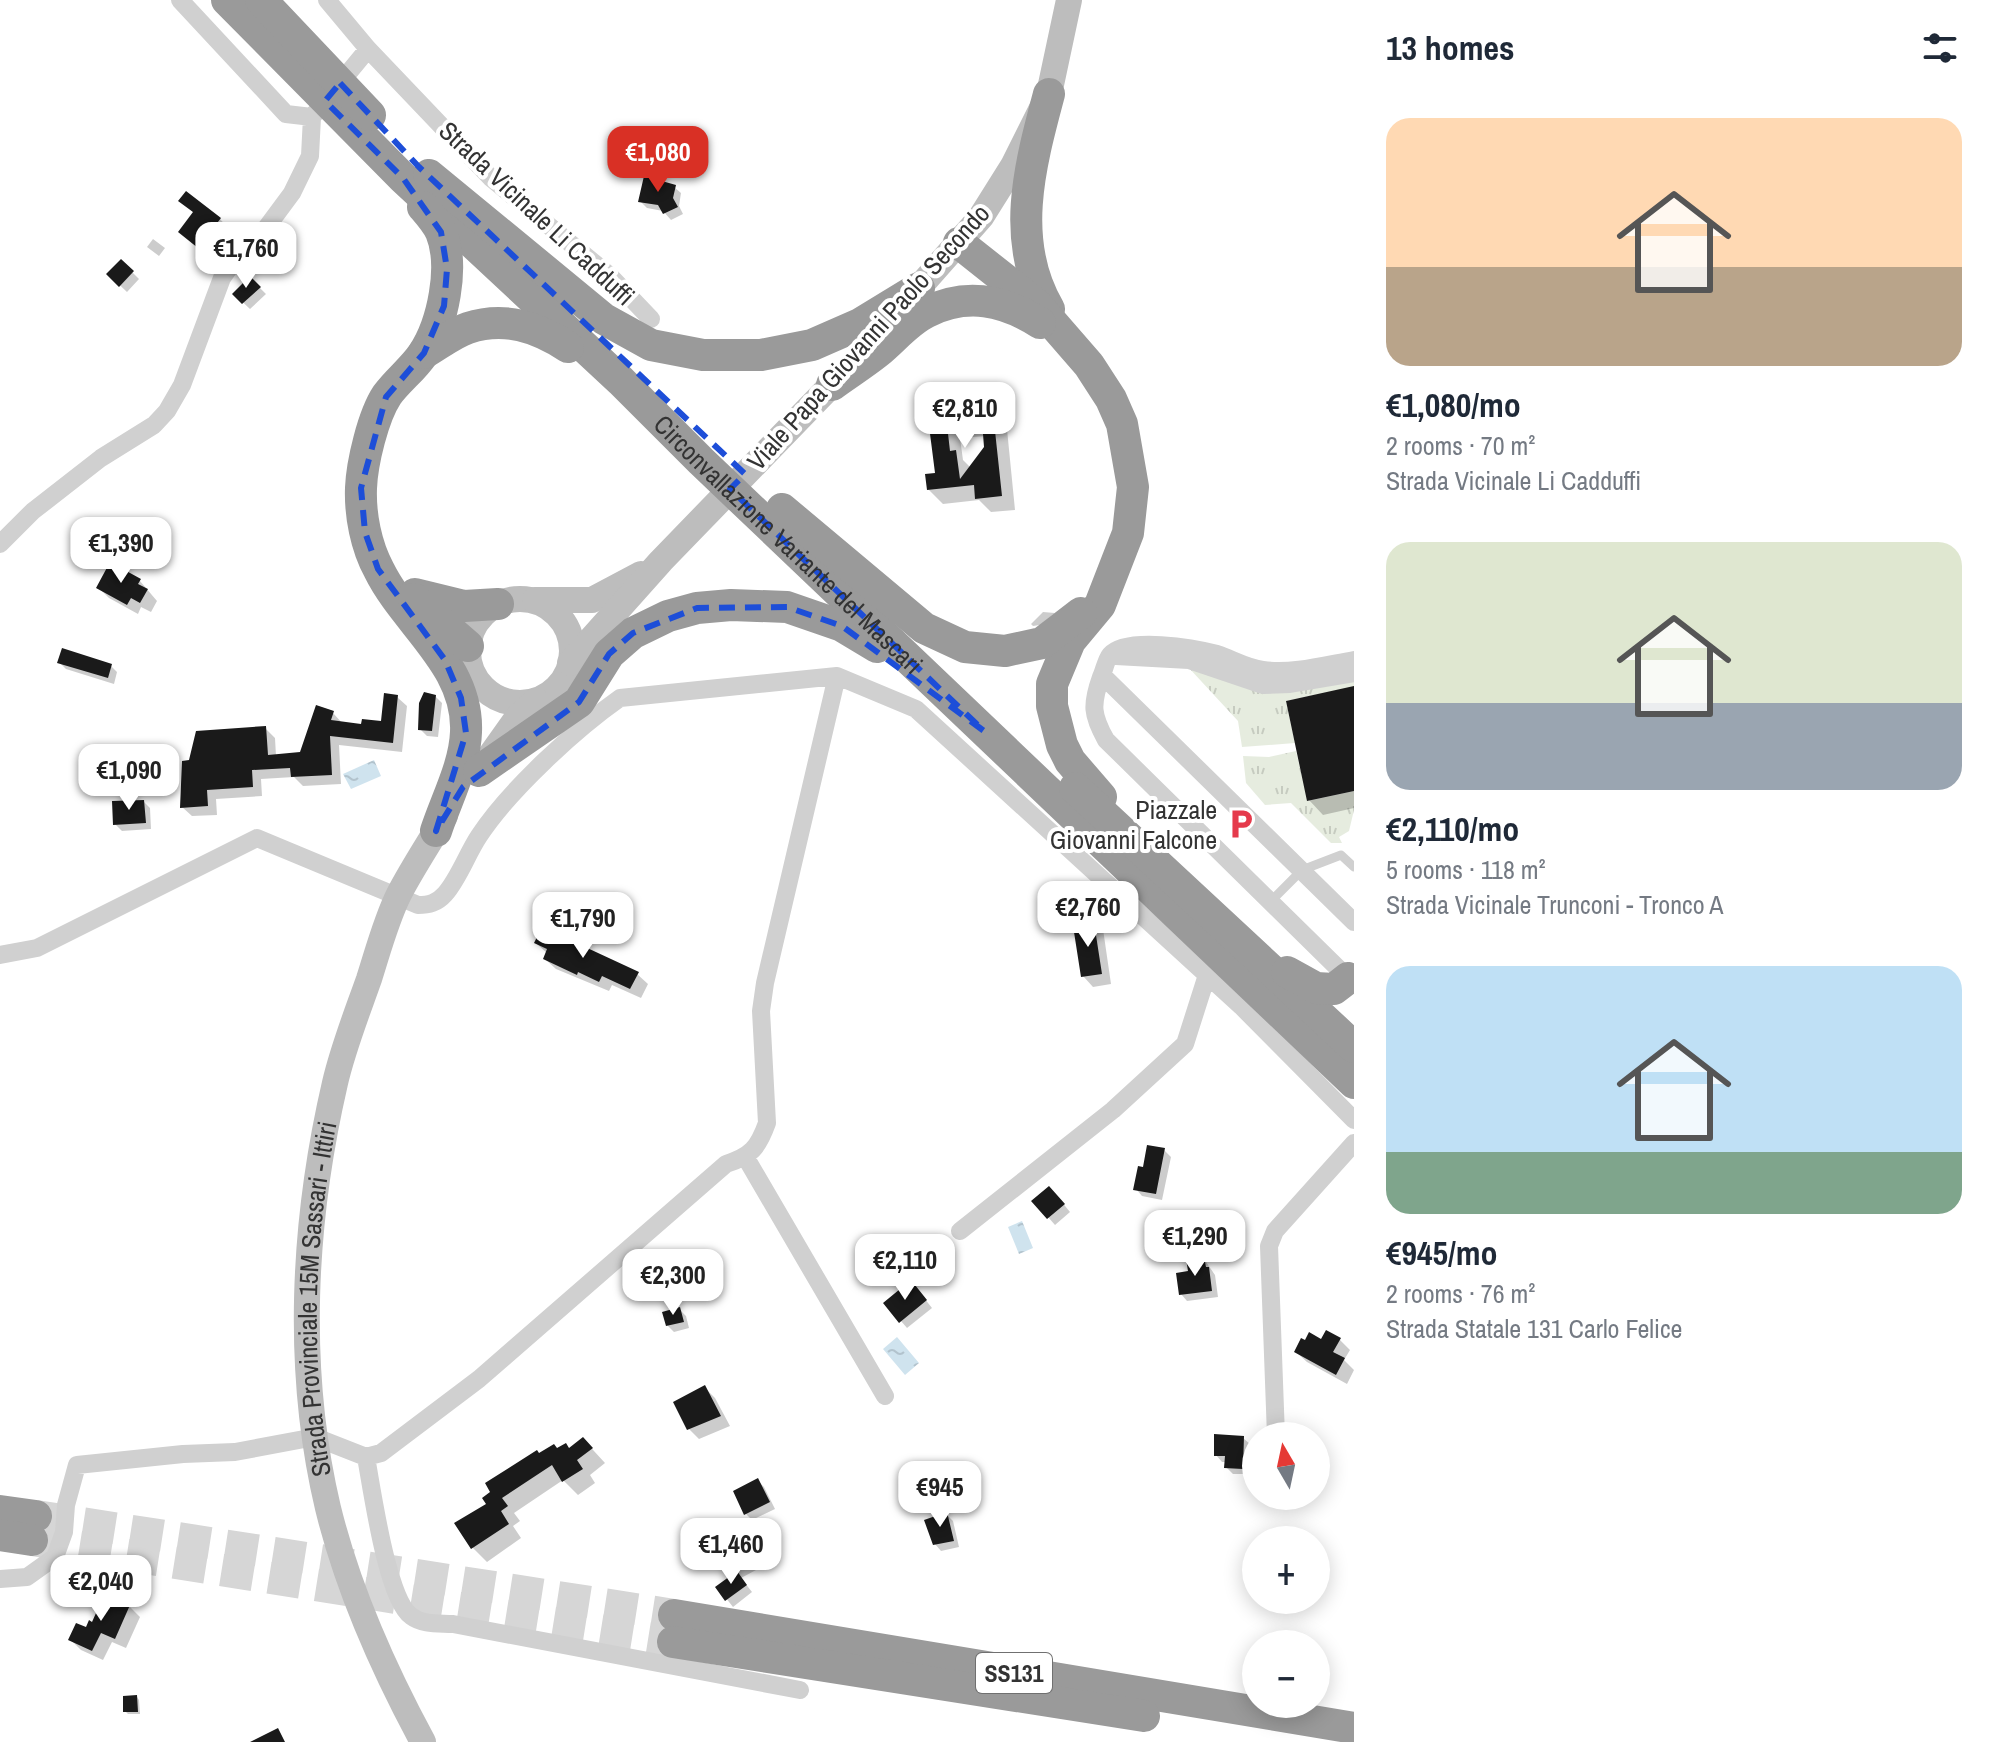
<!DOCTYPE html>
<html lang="en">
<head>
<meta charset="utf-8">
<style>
  body { margin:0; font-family:"Archivo Narrow",sans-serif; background:#f2f2f3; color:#1f2937; height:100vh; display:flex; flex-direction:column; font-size:30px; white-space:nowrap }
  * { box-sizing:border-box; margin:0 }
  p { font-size:26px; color:#747a83 }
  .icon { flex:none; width:44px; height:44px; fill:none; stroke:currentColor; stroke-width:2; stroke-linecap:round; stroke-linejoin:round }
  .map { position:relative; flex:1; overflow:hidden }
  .side { display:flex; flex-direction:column; background:#fff; width:640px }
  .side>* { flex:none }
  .needle { width:52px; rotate:351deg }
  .controls { position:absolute; left:1242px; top:1422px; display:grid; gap:16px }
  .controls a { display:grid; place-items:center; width:88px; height:88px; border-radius:50%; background:#fff; box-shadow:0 4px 20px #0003; font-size:40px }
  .price { position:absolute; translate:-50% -68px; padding:0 18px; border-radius:16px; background:#fff; color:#222; font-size:26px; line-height:52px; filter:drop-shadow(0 2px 4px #0008) }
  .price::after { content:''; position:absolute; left:50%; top:48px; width:24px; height:18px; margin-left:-12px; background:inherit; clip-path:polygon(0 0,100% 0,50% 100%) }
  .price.selected { background:#d93025; color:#fff }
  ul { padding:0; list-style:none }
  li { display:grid; align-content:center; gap:16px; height:424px; padding:0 32px }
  li span { display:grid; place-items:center; height:248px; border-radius:24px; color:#555 }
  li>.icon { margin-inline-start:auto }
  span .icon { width:144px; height:144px; fill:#fffc; stroke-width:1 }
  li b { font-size:34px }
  h2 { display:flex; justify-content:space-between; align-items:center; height:96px; padding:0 32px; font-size:34px }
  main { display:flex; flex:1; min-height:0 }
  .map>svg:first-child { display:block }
  .grass { fill:url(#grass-tufts) }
  .water { fill:url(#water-ripples) }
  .shadow { fill:#0003; fill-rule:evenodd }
  .building { fill:#1a1a1a; fill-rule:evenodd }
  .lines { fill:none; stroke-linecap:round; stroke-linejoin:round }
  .highway-tunnel { stroke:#d6d6d6; stroke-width:32; stroke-dasharray:32 16; stroke-linecap:butt }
  .lane { stroke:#d0d0d0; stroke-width:9 }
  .street { stroke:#d0d0d0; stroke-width:18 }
  .secondary { stroke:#bdbdbd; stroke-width:26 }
  .highway { stroke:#9a9a9a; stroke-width:32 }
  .marked { fill:none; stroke:#1d4ed8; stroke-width:6; stroke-dasharray:16 10; stroke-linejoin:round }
  .labels { text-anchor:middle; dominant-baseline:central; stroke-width:8; stroke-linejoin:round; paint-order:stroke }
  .shield { fill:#fff; stroke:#707070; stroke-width:2 }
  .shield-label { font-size:24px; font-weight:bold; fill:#333 }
  .street-label { font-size:26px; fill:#333; stroke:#fff }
  .poi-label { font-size:26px; fill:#333; stroke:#fff; text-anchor:end }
</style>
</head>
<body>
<main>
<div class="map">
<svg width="1354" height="1742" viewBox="0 0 1354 1742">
  <defs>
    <pattern id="grass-tufts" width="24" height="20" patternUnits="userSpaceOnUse" patternTransform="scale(2)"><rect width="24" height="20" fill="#e6ecdf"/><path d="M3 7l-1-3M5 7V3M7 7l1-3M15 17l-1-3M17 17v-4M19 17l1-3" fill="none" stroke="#c6cbc0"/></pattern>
    <pattern id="water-ripples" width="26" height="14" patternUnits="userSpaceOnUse" patternTransform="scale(2)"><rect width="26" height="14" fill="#cfe3ee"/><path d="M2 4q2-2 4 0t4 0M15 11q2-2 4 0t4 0" fill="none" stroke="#b2c3cd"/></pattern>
  </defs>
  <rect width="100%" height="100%" fill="#fff"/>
  <path class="grass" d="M1189,668l165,8v11l-68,14 9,42 -53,4 -4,-26z
    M1296,751l12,50 46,-10v19l-5,21 -10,6 3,6h-11l-40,-40 -26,2 -19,-22 -3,-27 26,1z"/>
  <path class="water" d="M374,760l7,16 -30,13 -8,-15z
    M1022,1221l11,27 -14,6 -11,-27z
    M897,1337l22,26 -14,12 -22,-26z"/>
  <path class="shadow" d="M674,187l7,6 -2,13 4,8 -12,6 -8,-9 -16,-3 -7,-7z
    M181,201l39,18 10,11 -21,26 -18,-14 4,-28z
    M153,239l12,9 -6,8 -12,-9z
    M121,261l18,18 -12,13 -19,-18z
    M250,278l16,16 -16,15 -16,-15z
    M992,405l14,14 9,91 -24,2 -12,-12 -36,4 -15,-15 9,-14 -8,-63zM986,436v12l-15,20 -8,-8 -3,-22z
    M140,581l17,20 -6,11 -10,-5 -3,7 -29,-16 -11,-11z
    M1043,612l12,1 -15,12 -7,1 -2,-2z
    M59,662l52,4 6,6 -3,12 -48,-15z
    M1354,689v119l-31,7 -14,-15z
    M435,696l7,7 -4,34 -11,-1 -7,-7z
    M397,697l10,9 -5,46 -63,-7 2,39 -38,2 -9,-9 -33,2 1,17 -46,3 1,16 -25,1 -10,-9 83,-79 10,10 1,18 25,-2 32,-41 10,11 20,2 20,-3z
    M144,802l6,6 1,21 -29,2 -7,-7z
    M1092,919l11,10 8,55 -18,3 -10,-11z
    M536,943l101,31 11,10 -7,14 -29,-13 -3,6 -53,-22 -11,-10 3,-5z
    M1164,1150l7,7 -9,43 -20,-4 -6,-7z
    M1056,1195l14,17 -15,13 -21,-24z
    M1204,1259l11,16 3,22 -31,4 -6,-7 9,-21z
    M917,1289l15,19 -25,20 -6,-7z
    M679,1309l7,7 3,12 -15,4 -7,-7z
    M1340,1340l10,10 -6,10 10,10 -7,14 -40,-22 -11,-10 26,-10z
    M704,1387l11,11 15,28 -31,13 -10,-10z
    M1243,1438l7,6 -1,30h-16l-7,-7v-5h-4l-6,-7z
    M583,1439l22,24 -15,12 5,8 -17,12 -15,-15 -49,33 6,8 -7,5 8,12 -34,24 -14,-14 -16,-24 32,-19 50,-50 31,-5z
    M758,1481l6,6 11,22 -23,11 -6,-6z
    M946,1514l7,7 6,26 -18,4 -6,-7z
    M766,1544l11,15 -36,19 11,14 -19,15 -15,-19 17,-13 -8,-11z
    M129,1606l11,11 -14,31 -14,-6 -9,18 -22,-10 -10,-10z
    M137,1697l2,3 1,14h-12l-3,-3z"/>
  <path class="building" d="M644,176l32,9 -3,13 5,9 -15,7 -5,-9 -20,-3z
    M186,191l35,27 -23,30 -20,-16 15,-20 -15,-11z
    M121,259l13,12 -15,16 -13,-13z
    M250,276l11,11 -19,17 -10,-10z
    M992,403l10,93 -27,3 -1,-14 -47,5 -2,-16 10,-1 -8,-63zM982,421l2,26 -24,32 -4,-29 -6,1 -3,-26z
    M110,562l31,17 -3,5 10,5 -8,14 -9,-5 -4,7 -31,-17z
    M62,648l50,16 -4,14 -51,-15z
    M1354,686v105l-47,10 -21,-100z
    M424,692l12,3 -4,36 -14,-1 1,-27z
    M384,693l14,2 -5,48 -63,-7 2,39 -41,2 -1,-9 -38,2 1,17 -46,3 1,16 -28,2 2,-47 7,-1 7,-29 70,-5 2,29 32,-3 16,-47 18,6 -3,9 30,4 1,-5 19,2z
    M144,800l2,23 -33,2 -1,-24z
    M1093,916l9,58 -21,3 -7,-45 8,-1 -2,-13z
    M542,927l97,45 -9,17 -28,-13 -3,6 -21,-10 -1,3 -34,-16 4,-10 -13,-6z
    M1147,1145l18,3 -9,46 -23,-4 5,-24 5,1z
    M1049,1186l16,18 -18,15 -16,-18z
    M1204,1257l2,10h3l3,24 -33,4 -3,-22 12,-2 -2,-12z
    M911,1280l16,20 -28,23 -16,-20z
    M680,1307l4,15 -18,4 -4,-14z
    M1326,1330l15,8 -8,14 12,6 -9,17 -42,-23 7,-14 4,2 4,-8 12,7z
    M705,1385l16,31 -34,14 -14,-28z
    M1214,1434l30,2 -1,33 -19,-1 1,-12h-11z
    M583,1437l10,11 -16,12 6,9 -21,13 -10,-17 -50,33 6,8 -7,5 8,13 -38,25 -17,-26 32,-19 -4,-6 8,-6 -5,-9 52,-33 2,3 15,-9 3,4 9,-5 3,5z
    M758,1478l12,24 -26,13 -11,-24z
    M947,1512l7,29 -21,4 -9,-25z
    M766,1542l6,10 -41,22 -7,-10z
    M737,1571l10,14 -22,16 -10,-14z
    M105,1593l25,12 -15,34 -14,-6 -9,18 -24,-11 8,-17 10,4 3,-7 3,2z
    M137,1695l1,17h-15v-16z
    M278,1728l7,14h-35z"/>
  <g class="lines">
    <path class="highway-tunnel" d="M36,1516l638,99
      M32,1540l641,102"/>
    <path class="lane" d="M1271,901l31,-31 39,-15 13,12"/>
    <path class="street" d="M180,0l106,114 26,3
      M327,0l41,49 123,129 119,98 41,43
      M0,544l33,-33 68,-53 53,-33 13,-14 15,-26 40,-107 14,-20 19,-15 37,-50 18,-37 2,-39 56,-68
      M1116,656l73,4 74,25 27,-1 64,-11
      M1102,675l252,247
      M0,955l37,-7 220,-110 161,67c11,0 19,-2 27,-11 14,-16 22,-40 34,-58 30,-46 97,-107 141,-138l217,-22 79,33 325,297 113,114
      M1352,982l-246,-242c-14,-25 -15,-35 -5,-63 3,-6 5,-17 9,-22 16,-19 85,-7 107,-1 15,5 30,14 46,16 30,4 62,-5 91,-10
      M746,1158l139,238
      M960,1231l153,-121 72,-66 22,-69
      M1276,1436l-7,-190 6,-15 79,-88
      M366,1457c6,32 21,142 45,159 12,9 28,7 42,8l347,66
      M0,1579l27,-2 28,-20 9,-25 2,-27 11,-40 106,-11 52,-2 80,-15 51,20 15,-4 98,-74 247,-215c25,-8 32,-16 41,-41l-6,-112 4,-28 72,-307"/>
    <g class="secondary">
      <path d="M907,301l74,-84 32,-51 36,-72 20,-94"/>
      <circle cx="520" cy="651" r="52"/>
      <path d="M535,600h57l49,-26"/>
      <path d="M570,663l91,-102 183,-189"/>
      <path d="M485,763l32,-45 19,-17"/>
      <path id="s1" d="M423,1742c-40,-74 -75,-152 -95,-234 -33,-139 -25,-287 7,-425 8,-35 22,-70 34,-104 9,-28 17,-59 30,-85 14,-27 31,-52 46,-78"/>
    </g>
    <g class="highway">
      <path id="s2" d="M227,0l176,178 218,203 80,80 653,622"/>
      <path d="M261,0l109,115"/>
      <path d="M1049,94c-19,71 -40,147 0,215"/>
      <path d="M429,175l175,144 47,26 52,10h58l51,-10 48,-21 59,-36"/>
      <path d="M423,207c6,7 14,16 18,25 14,34 2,92 -18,122 -10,15 -25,26 -36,41 -14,21 -25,68 -26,93 -1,27 5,58 18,82 27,55 90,95 87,162 -1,33 -20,68 -30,99"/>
      <path d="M959,243l77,61 53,61 22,34 11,25 11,63 -5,46 -28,72 -30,36 -18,43v22l10,39 8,16 31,36"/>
      <path d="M424,353c14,-8 29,-20 44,-25 37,-12 69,-1 100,19"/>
      <path d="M832,385c15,-11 31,-21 46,-33 16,-13 30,-31 49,-40 40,-20 77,-12 113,11"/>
      <path d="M782,509l142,119 41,19 40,4 37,-8 39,-30"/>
      <path d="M415,594l49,12 34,-2"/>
      <path d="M414,599l54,47"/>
      <path d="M479,771l100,-69 30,-48 24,-21 35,-17 29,-8 34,-3 56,2 55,19 35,21"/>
      <path d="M1075,788l279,259"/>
      <path d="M1287,972l29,16 18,1 14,-11"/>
      <path d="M0,1511l36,5"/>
      <path d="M0,1535l32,5"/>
      <path d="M674,1615l680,113"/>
      <path d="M673,1642l471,74"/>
    </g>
  </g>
  <path class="marked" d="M340,83l79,84 326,307 -15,15 254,242 -142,-105 -55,-19 -90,1 -64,25 -24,21 -30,48 -116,85 -27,44 30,-98 -5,-35 -16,-38 -67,-91 -13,-37 -4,-44 25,-91 38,-44 20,-47 3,-37 -6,-37 -38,-54 -78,-77z"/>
  <defs>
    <symbol id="parking-bare" viewBox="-9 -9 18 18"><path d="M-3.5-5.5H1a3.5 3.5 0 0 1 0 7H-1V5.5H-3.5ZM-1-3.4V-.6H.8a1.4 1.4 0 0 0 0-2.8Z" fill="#e53a4c" stroke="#fff" stroke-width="2.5" paint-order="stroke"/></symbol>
  </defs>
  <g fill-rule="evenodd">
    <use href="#parking-bare" x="1219" y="802" width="44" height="44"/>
  </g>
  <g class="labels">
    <rect class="shield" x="976" y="1653" width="76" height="40" rx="6"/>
    <g class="shield-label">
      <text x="1014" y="1673">SS131</text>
    </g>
    <g class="street-label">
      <text transform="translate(537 213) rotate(43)">Strada Vicinale Li Cadduffi</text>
      <text transform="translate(868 337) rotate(-48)">Viale Papa Giovanni Paolo Secondo</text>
      <text stroke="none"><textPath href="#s2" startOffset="782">Circonvallazione Variante del Mascari</textPath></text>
      <text stroke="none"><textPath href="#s1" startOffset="464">Strada Provinciale 15M Sassari - Ittiri</textPath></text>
    </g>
    <g class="poi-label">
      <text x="1217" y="809">Piazzale<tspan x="1217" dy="30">Giovanni Falcone</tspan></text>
    </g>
  </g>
</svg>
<div class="controls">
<a><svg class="needle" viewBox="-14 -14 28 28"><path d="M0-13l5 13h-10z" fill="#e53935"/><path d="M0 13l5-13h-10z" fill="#747a83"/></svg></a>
<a>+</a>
<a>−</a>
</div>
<b class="price selected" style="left:658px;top:194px">€1,080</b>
<b class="price" style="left:246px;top:290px">€1,760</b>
<b class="price" style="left:965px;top:450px">€2,810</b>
<b class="price" style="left:121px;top:585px">€1,390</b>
<b class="price" style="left:129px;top:812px">€1,090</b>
<b class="price" style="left:1088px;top:949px">€2,760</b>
<b class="price" style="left:583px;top:960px">€1,790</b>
<b class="price" style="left:1195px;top:1278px">€1,290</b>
<b class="price" style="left:905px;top:1302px">€2,110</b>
<b class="price" style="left:673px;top:1317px">€2,300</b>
<b class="price" style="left:940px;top:1529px">€945</b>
<b class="price" style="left:731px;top:1586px">€1,460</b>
<b class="price" style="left:101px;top:1623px">€2,040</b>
</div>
<section class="side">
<h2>13 homes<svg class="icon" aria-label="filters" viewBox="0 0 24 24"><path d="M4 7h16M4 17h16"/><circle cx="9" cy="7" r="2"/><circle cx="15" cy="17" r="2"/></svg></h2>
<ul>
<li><span style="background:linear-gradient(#ffd9b3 60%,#b9a48a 0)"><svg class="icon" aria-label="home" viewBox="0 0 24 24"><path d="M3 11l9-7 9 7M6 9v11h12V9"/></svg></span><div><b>€1,080/mo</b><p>2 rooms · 70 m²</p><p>Strada Vicinale Li Cadduffi</p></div></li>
<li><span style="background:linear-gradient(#dfe7d0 65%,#9aa5b1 0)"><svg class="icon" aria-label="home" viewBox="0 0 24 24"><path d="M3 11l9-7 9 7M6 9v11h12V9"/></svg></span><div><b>€2,110/mo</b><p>5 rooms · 118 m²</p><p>Strada Vicinale Trunconi - Tronco A</p></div></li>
<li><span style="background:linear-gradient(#bfe0f5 75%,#7fa58c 0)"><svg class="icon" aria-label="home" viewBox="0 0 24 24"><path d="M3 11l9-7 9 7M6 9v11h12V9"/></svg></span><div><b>€945/mo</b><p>2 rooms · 76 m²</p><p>Strada Statale 131 Carlo Felice</p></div></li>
</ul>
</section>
</main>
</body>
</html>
